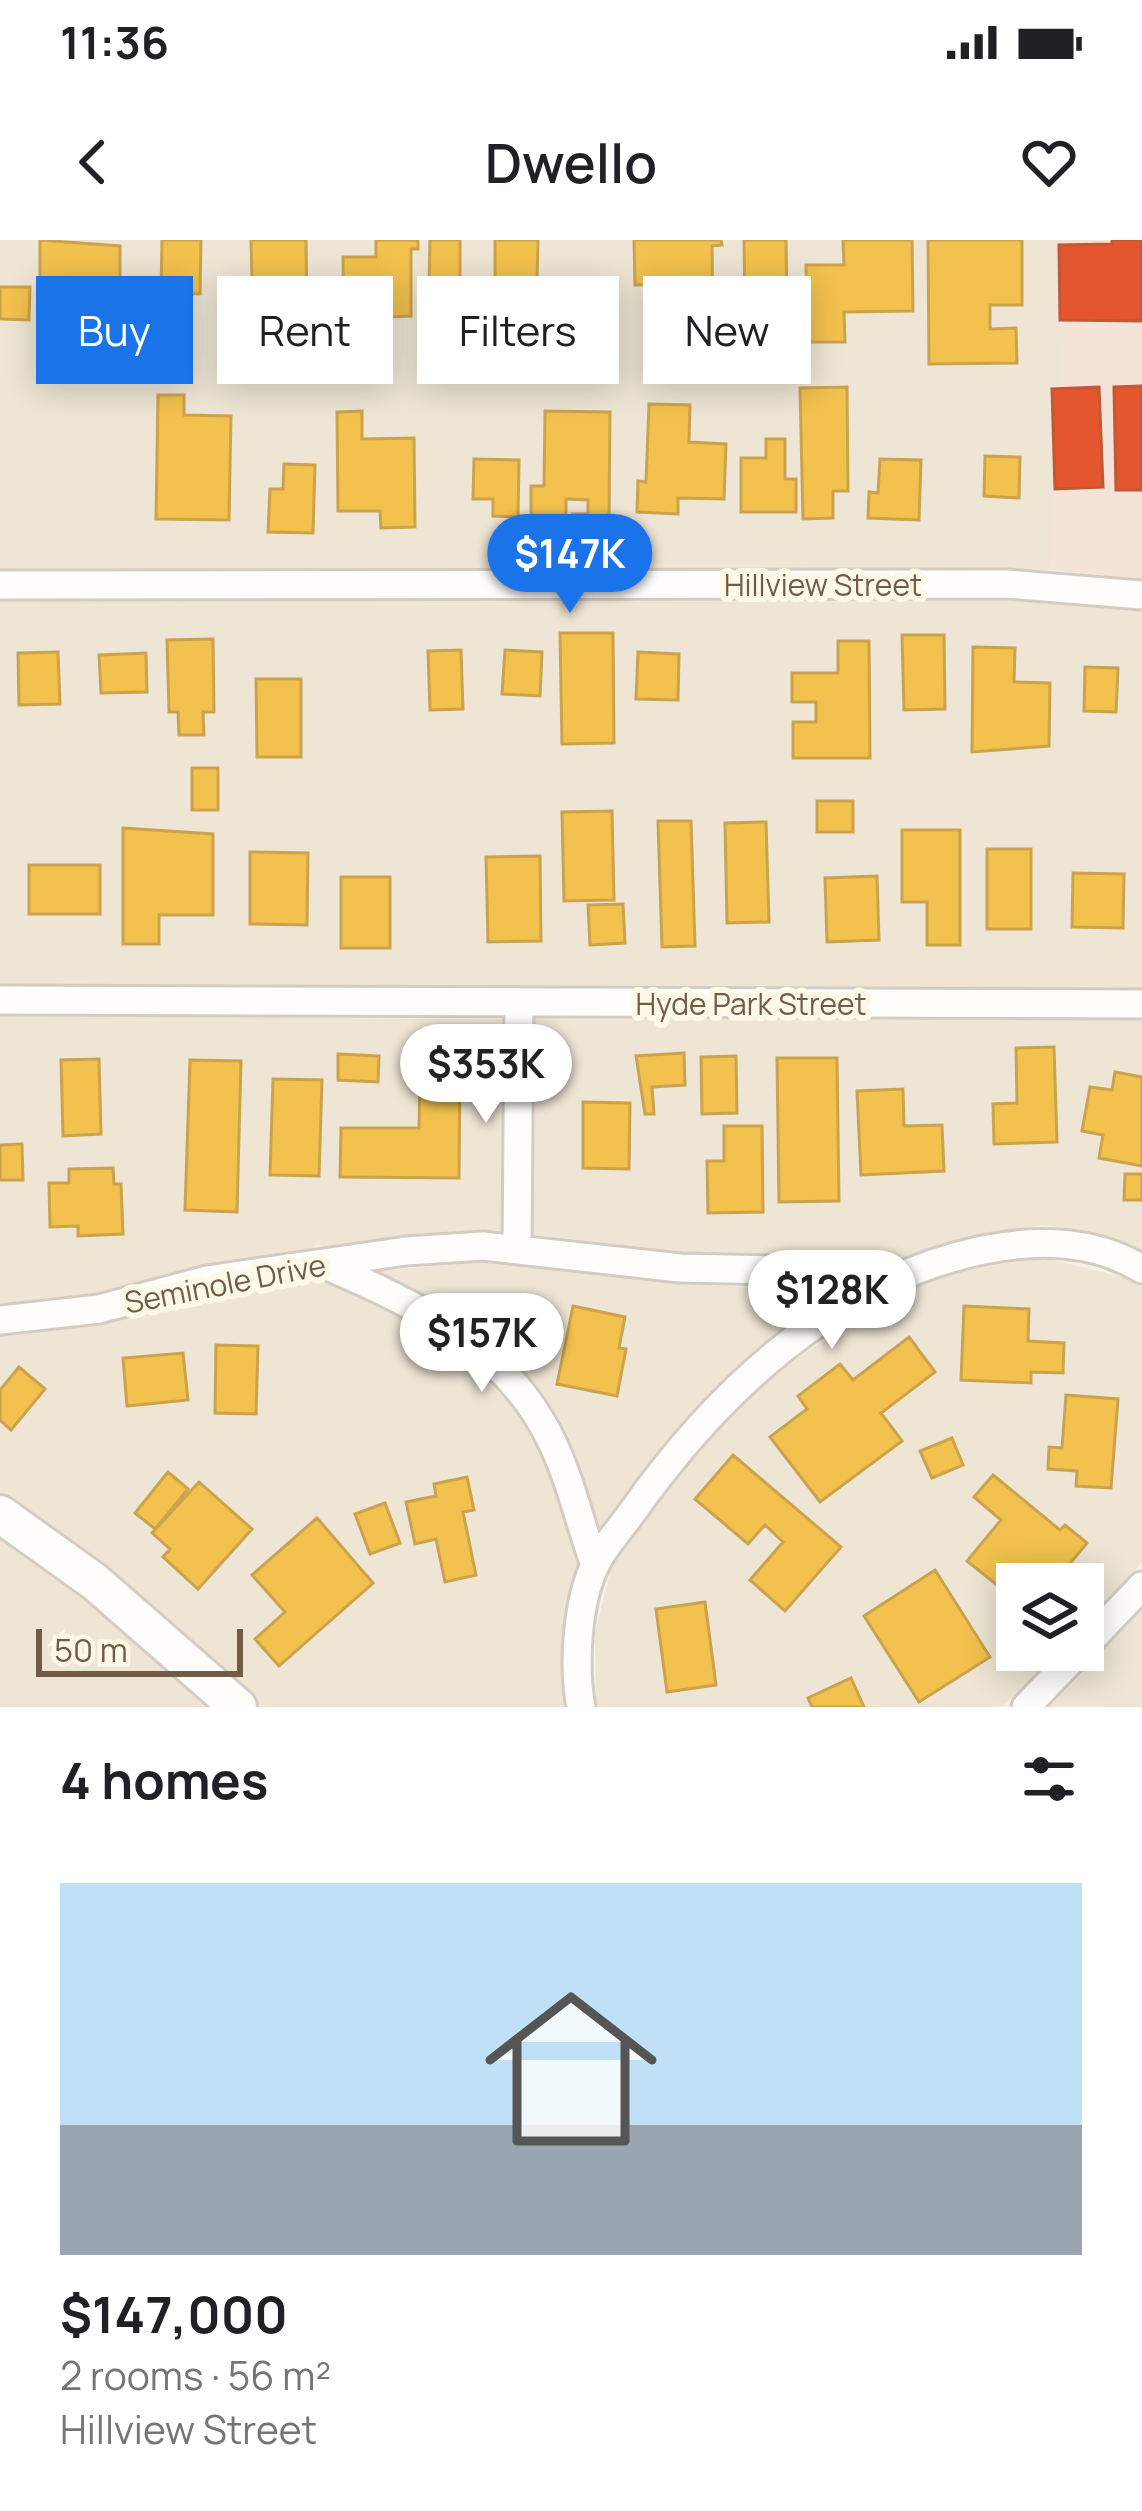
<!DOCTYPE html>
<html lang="en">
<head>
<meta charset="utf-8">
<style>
  body { margin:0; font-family:Manrope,sans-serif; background:#f2f2f2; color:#202124; height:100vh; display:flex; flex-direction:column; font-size:45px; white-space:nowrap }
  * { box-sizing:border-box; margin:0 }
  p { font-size:39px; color:#757577 }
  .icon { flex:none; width:66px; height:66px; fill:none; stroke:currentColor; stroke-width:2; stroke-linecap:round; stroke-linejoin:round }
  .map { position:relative; height:1467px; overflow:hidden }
  .panel { display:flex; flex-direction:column; background:#fff; flex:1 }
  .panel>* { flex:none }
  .top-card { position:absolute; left:36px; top:36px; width:1071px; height:108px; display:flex; gap:24px }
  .tools { position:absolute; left:996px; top:1323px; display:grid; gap:24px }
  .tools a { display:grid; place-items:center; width:108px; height:108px; border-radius:0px; background:#fff; box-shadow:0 6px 30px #0003; font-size:60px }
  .scale { position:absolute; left:36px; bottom:30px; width:207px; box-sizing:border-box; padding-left:12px; border:6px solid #715c49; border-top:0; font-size:33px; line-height:42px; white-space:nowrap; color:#715c49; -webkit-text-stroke:9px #fef8e7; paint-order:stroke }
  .price { position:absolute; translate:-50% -102px; padding:0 27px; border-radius:42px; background:#fff; color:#222; font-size:39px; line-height:78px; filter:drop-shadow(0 3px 6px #0008) }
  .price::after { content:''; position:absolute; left:50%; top:72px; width:36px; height:27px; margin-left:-18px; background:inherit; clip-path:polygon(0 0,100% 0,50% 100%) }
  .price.active { background:#1a73e8; color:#fff }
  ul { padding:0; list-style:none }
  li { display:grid; align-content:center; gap:24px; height:636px; padding:0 60px }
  li span { display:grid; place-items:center; height:372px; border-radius:0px; color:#555 }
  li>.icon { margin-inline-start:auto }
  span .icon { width:216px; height:216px; fill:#fffc; stroke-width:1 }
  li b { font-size:51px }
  h2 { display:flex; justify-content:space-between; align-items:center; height:144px; padding:0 60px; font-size:51px }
  .pill { padding:0 42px; border-radius:0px; background:#fff; box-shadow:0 6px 30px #0003; font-size:42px; line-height:108px }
  .pill.active { background:#1a73e8; color:#fff }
  .status { display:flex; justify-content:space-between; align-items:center; height:84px; padding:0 60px; background:#fff; direction:ltr }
  .status svg { height:33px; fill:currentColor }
  header { display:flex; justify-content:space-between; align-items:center; height:156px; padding:0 60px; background:#fff; font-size:54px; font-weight:600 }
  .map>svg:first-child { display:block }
  .residential { fill:#eee5d4 }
  .commercial { fill:#f3e4d7 }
  .homes { fill:#f2c14e; stroke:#cba34c; stroke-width:3 }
  .shops { fill:#e4572e; stroke:#c25836; stroke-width:3 }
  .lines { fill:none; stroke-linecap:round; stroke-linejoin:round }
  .minor-casing { stroke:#d4ccc2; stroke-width:33 }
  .tertiary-casing { stroke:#d4ccc2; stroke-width:42 }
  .minor { stroke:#fefdfb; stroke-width:27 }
  .tertiary { stroke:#fefdfb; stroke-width:36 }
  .labels { text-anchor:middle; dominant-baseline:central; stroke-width:12; stroke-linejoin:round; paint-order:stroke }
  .street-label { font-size:30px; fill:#715c49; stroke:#fef8e7 }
</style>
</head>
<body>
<div class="status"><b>11:36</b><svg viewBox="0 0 49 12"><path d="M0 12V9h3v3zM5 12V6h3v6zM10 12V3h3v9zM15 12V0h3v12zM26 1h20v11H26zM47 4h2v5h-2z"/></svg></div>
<header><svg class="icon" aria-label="back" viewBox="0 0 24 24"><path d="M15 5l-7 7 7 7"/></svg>Dwello<svg class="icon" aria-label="heart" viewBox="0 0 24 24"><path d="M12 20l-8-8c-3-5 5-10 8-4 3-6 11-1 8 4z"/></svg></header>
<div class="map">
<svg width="1142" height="1467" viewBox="0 0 1142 1467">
  <rect width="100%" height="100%" fill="#f5f1e7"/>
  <path class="residential" d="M0,0h1070l-19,330 -1051,-1z
    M1006,360l136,11v377l-1142,-4v-383z
    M0,776l505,3 -2,213 -98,3 -80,12 -9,-4 -3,6 -108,16 -109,28 -96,11z
    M533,779l609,1v231l-70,-22 -30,-4 -100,18 -62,23 -63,-11 -137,-3 -149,-18z
    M1040,1017l87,21 15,9v275l-59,66v-44h-66v66h46l-15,16 -47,41h-405l-1,-74 16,-65 59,-83 71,-80 37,-33 106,-73 8,2 1,-6 55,-21z
    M483,1022l195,22 161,7 -117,90 -74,83 -49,69 -36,-102 -41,-62 -67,-58 -77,-40z
    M321,1040l86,39 56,35 52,55 23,37 41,116 -12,67v78h-307l-260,-214v-157l102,-12 107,-28z
    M0,1292l87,63 129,112h-216z
    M1142,1368v99h-93l19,-18z"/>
  <path class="commercial" d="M1070,0h72v339l-91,-9z"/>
  <path class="homes" d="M40,0l80,6v59h-37v39h-43z
    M162,0h39l-1,54 -39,-1z
    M251,0h55l1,72h-38l-1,-32h-16z
    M376,0h42v9h-7v67l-22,1v11h-45l-1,-71h33z
    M430,0h30v48h-31z
    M495,0h43l-1,43h-42z
    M634,0h87l1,5 -10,1 1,78 -40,1 -1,-41 -37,1z
    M744,0h42l1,65h-42z
    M843,0h69l1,71 -69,1 1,30h-38l-1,-77h38z
    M928,0h94v65h-32v24l26,-1 1,35 -88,1z
    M496,44l41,2 -2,43 -41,-2z
    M0,47h30l-1,33 -29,-1z
    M236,76l30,1 -1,42h-30z
    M428,78l50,1 -1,36 -50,-1z
    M492,90h37l1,37h-37z
    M847,147l1,104h-15v27l-30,1 -3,-131z
    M158,155h26v20l47,1 -2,104 -73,-1z
    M649,164l41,1 -1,37 37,2 -2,55 -46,-1v16l-41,-2 1,-31 8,1z
    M362,171v28l52,-1 1,89 -34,1 -1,-17h-42l-1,-99z
    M545,171l65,1 -1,111h-37v-9h16v-14l-22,-1v30l-35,-1v-42h13z
    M766,199h19v40h11v33h-55v-54h25z
    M985,216l35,1 -1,41 -35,-2z
    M474,219l45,1 -1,57 -25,-1v-17h-20z
    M880,219l41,1 -2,60 -51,-2 1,-26 9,1z
    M284,224l31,1 -2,68 -45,-1 2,-43h13z
    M560,393h53l1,110 -52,1z
    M902,395h42l1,74 -41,1z
    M213,399l1,73h-11l1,23h-25l-1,-23h-9l-2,-72z
    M838,401h31l1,117h-77v-36h23v-20h-24v-29h46z
    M973,407l42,1 -1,34 36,1 -1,63 -77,6z
    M461,410l2,59 -33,1 -2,-59z
    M505,410l37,2 -2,44 -38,-2z
    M58,412l2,52 -41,1 -1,-52z
    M638,412l41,2 -1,46 -42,-1z
    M146,413l1,39 -46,1 -2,-38z
    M1085,427l33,1 -2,44 -32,-1z
    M256,439h45v78h-44z
    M192,528h26v42h-26z
    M817,561h36v31h-36z
    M612,571l2,89 -50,1 -2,-89z
    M658,581h33l4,125 -33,1z
    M766,582l3,100 -42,1 -2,-100z
    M123,588l90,6v81h-54v29h-36z
    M902,590h58v115h-33v-43h-25z
    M987,609h44v80h-44z
    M250,612l58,1 -1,72 -57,-1z
    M540,616l1,85 -53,1 -2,-85z
    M29,625h71v49h-71z
    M1073,633l51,1 -1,54 -51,-1z
    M877,636l2,64 -52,2 -2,-64z
    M341,637h49v71h-49z
    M623,664l2,39 -35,2 -2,-40z
    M1054,807l3,95 -63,2 -1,-40 24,-1 -1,-55z
    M684,813l1,32 -33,2 2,27h-9l-9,-58z
    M338,814l41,2 -1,26 -40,-2z
    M736,816l1,57 -35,1 -1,-57z
    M777,818h60l2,143 -60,1z
    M99,819l2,75 -38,2 -2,-76z
    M190,820l51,1 -4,151 -52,-2z
    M1115,832l27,5v89l-43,-8 4,-23 -21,-4 8,-44 22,3z
    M420,833h40l-1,105 -119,-1 1,-49h78z
    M273,839l49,1 -3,96 -49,-1z
    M903,849l1,37 38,-1 2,46 -83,4 -4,-84z
    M583,862l47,1 -1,66 -46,-1z
    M724,886h38l1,86 -55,1 -1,-52h17z
    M22,904l1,36h-23v-35z
    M113,928l1,16h7l2,50 -45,2v-10l-28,1 -1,-44h20v-14z
    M1125,934h17v26h-18z
    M573,1066l52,11 -6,31 7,1 -9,47 -60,-12z
    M964,1066l65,3 -1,32 36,2 -1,30 -32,-1v11l-70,-3z
    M909,1097l26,35 -54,41 21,28 -82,61 -50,-65 37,-28 -9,-13 42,-32 13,16z
    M216,1105l42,1 -2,68 -41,-1z
    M183,1113l5,47 -61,6 -4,-48z
    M19,1127l26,22 -34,41 -11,-10v-30z
    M1066,1155l52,4 -7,89 -35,-2 1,-15 -29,-2 1,-22 13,1z
    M952,1198l11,27 -31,13 -12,-27z
    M733,1215l108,92 -56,64 -35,-31 33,-38 -18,-17 -17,19 -53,-45z
    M168,1232l20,17 -33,40 -20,-16z
    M993,1235l67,55 5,-5 22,18 -34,41h-36v17l-50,-40 34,-41 -27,-23z
    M467,1237l7,33 -11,2 13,63 -31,7 -9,-43 -21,5 -9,-42 30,-6 -2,-12z
    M199,1242l53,47 -54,60 -35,-32 7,-8 -18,-16z
    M385,1263l15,40 -30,11 -15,-40z
    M317,1278l56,65 -94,83 -24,-27 30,-27 -33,-37z
    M935,1330l55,87 -71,45 -55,-86z
    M705,1362l11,83 -49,7 -11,-83z
    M851,1438l13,29h-52l-4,-9z"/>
  <path class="shops" d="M1112,0h30v81l-82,-1 -1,-75 53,-1z
    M1142,146v104h-26l-2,-103z
    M1099,147l4,100 -48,2 -3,-100z"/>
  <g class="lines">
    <defs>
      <path id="minor" d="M0,345l1007,-1 135,11
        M0,760l1142,4
        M517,1009l2,-246
        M323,1024c93,41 183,81 229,178 19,39 28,82 43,123
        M0,1080l99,-11 108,-29 199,-29 77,-5 197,22 135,3 66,12
        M581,1467c-8,-41 -4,-106 15,-144 9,-18 25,-35 37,-52 85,-120 202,-230 350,-261 53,-11 111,-10 159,19
        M1026,1467l116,-121"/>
      <path id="tertiary" d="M0,1274l95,68 143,125"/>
    </defs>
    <use href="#minor" class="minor-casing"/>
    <use href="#tertiary" class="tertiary-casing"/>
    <use href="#minor" class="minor"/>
    <use href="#tertiary" class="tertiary"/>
  </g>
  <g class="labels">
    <g class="street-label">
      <text x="823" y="344">Hillview Street</text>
      <text x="751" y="763">Hyde Park Street</text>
      <text transform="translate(225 1043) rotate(-11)">Seminole Drive</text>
    </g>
  </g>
</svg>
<div class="tools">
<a><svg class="icon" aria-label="layers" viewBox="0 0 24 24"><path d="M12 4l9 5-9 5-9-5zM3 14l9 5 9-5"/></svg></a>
</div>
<div class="scale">50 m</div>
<b class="price active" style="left:570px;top:376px">$147K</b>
<b class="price" style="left:486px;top:886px">$353K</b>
<b class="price" style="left:832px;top:1112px">$128K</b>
<b class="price" style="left:482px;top:1155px">$157K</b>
<div class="top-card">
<a class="pill active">Buy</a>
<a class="pill">Rent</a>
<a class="pill">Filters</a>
<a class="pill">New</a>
</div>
</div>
<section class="panel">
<h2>4 homes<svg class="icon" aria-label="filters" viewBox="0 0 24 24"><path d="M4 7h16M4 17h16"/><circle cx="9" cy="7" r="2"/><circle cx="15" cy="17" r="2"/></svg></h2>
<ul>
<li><span style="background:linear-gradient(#bfe0f5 65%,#9aa5b1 0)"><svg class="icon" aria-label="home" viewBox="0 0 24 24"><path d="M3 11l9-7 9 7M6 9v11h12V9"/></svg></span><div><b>$147,000</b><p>2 rooms · 56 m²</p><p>Hillview Street</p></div></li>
</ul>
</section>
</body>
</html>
